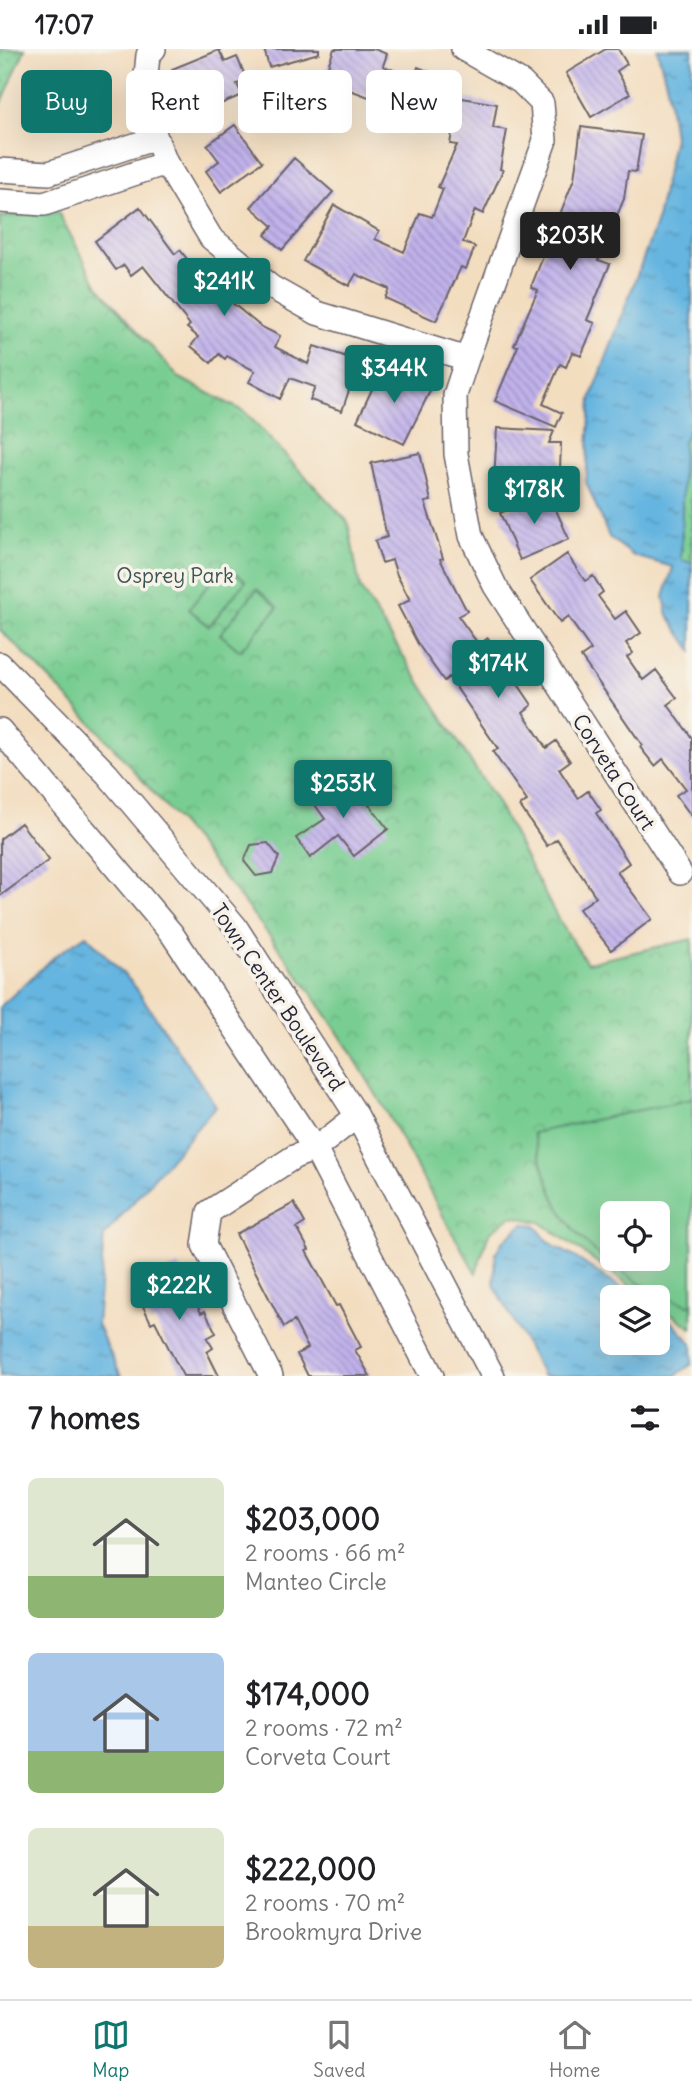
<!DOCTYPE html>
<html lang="en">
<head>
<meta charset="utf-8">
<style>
  body { margin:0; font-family:Delius,sans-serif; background:#f2f2f2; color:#202124; height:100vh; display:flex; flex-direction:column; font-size:26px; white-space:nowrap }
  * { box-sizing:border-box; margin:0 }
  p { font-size:23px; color:#757577 }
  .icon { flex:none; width:38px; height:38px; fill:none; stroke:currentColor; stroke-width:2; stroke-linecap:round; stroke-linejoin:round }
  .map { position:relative; height:1327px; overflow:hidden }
  .panel { display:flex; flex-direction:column; background:#fff; flex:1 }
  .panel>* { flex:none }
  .hud { position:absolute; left:21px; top:21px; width:651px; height:63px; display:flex; gap:14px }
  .fabs { position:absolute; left:600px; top:1152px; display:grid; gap:14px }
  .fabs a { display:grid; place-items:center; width:70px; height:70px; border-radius:10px; background:#fff; box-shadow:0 7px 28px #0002; font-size:35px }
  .price { position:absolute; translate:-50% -60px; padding:0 16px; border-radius:7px; background:#0f766e; color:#fff; font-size:23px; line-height:46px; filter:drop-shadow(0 2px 4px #0008) }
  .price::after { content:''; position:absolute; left:50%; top:42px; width:21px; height:16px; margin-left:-10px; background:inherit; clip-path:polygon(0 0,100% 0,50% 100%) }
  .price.current { background:#222; color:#fff }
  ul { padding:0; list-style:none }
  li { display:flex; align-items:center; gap:21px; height:175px; padding:0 28px }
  li span { display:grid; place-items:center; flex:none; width:196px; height:140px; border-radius:10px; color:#555 }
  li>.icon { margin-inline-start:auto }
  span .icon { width:84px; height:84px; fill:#fffc; stroke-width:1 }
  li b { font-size:30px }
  h2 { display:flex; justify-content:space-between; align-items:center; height:84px; padding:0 28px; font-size:30px }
  .pill { padding:0 24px; border-radius:10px; background:#fff; box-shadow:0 7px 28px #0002; font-size:24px; line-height:63px }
  .pill.current { background:#0f766e; color:#fff }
  .status { display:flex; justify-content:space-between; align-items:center; height:49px; padding:0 35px; background:#fff; direction:ltr }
  .status svg { height:19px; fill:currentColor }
  .dock { display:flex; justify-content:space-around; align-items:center; height:98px; border-top:2px solid #e0e0e0; background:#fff; font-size:19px; color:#757577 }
  .dock a { display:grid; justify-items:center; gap:4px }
  .dock .current { color:#0f766e }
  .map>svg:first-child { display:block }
  .grass { fill:url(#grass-dots); stroke:#4d7866; stroke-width:2 }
  .park { fill:url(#park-crowns); stroke:#4d7866; stroke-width:2; fill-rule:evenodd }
  .pitch { fill:#78cd92; stroke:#4d7866; stroke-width:2; fill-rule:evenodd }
  .water { fill:url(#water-ripples); stroke:#446c8e; stroke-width:2 }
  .building { fill:url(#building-back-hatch) }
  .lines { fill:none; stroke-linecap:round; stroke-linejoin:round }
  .minor-casing { stroke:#6b6369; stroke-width:26 }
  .minor { stroke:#fff; stroke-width:23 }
  .labels { text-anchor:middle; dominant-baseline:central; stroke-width:7; stroke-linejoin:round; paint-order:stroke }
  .park-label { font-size:21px; fill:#3c5555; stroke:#f7f3e8 }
  .street-label { font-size:21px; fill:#22223b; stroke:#f7f3e8 }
</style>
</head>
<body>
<div class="status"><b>17:07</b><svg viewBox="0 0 49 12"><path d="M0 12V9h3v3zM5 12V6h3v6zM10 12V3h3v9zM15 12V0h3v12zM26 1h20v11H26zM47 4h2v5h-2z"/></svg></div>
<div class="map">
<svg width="692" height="1327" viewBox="0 0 692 1327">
  <defs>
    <pattern id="grass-dots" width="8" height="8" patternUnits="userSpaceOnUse" patternTransform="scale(1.75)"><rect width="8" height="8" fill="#78cd92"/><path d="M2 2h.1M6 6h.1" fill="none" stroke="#68b07f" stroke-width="1.8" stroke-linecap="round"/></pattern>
    <pattern id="park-crowns" width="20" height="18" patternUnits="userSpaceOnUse" patternTransform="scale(1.75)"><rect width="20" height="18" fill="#78cd92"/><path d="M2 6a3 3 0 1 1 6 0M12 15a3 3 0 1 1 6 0" fill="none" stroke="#68b07f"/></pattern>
    <pattern id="water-ripples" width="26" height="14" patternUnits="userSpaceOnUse" patternTransform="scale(1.75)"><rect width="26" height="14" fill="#65b5e0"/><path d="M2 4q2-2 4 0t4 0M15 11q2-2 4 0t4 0" fill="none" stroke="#5393b7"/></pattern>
    <pattern id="building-back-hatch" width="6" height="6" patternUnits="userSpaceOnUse" patternTransform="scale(1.75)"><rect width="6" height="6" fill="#c1b2eb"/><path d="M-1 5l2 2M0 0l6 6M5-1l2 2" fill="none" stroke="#9c90c0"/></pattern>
  </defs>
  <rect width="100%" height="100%" fill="#f7f3e8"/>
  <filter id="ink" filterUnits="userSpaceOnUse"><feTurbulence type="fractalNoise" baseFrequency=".0143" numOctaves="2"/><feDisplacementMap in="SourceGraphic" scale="14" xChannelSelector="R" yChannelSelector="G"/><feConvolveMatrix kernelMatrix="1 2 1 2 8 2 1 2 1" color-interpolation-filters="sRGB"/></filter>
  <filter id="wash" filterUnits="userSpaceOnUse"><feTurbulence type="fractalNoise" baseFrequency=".00686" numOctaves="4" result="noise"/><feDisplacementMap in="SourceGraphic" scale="28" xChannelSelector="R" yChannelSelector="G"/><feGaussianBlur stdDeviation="1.57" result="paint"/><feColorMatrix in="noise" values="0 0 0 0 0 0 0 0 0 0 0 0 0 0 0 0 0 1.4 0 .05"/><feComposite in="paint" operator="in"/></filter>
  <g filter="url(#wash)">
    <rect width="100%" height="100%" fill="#f3ddbf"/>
    <path class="grass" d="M0,0h25l-25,58z
      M692,371v143l-11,-3 2,-117z"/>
    <path class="park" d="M58,163l40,74 80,91 67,35 103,110 12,66 136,213 62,118 29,44 105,-24v389l-34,-23v-8h-12l-106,-75 -29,-6 -22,17 -13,40c-38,-62 -69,-127 -106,-189 -50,-85 -111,-164 -173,-240 -62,-74 -126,-147 -197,-214v-413zM612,1164h46v45h-46z"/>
    <path class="pitch" d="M225,515l21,17 -37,45 -20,-17z
      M257,540l21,18 -38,44 -20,-17z
      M692,1050v207c-42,-12 -97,-47 -123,-83 -19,-26 -27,-60 -36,-90zM612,1164h46v45h-46z"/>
    <path class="water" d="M657,0h35v371l-9,23 -2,117 11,3v88l-24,-36 -4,-18 9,-30 -39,-11 -25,-19 -23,-55 5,-83 65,-175 18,-87 -7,-51z
      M86,886l47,49 83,122 -112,130 -7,89 24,51h-121v-369l55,-51z
      M523,1175l12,1 10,13 12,10 16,8 61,41h-22v45h46v-29l14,9 20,22v20l-17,12h-132l-49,-91 2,-33 7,-11z"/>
    <g id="blocks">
      <path class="building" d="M264,0h55v4l-50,14z
        M334,0h40l13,5 -4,12 32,12 3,-11 22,9 -18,48 -13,-5 -3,6 -34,-13 5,-12 -54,-20z
        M606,0h12l9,15 -10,7 13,23 -39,23 -25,-44z
        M219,1l6,12 12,-5 10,23 -10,4 5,11 -50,21 -20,-47z
        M105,25l1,51 -63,1 -1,-40h11v-11z
        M451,47l46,8 -4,24 14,2 -7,39 3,1 -20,44 -8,-4 -12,32 12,5 -9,22 -5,-2 -25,54 -51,-23 4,-9 -33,-15 -7,12 -46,-25 31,-56 45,26 -4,8 29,13 16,-39 12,4 11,-28 -5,-2 19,-42 -7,-1 4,-22 -7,-1z
        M235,76l27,37 -41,30 -15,-21 13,-10 -12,-16z
        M581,78l61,8 -6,37 -8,-1 -4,28 -26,61 12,4 -23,56 8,3 -14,33 -9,-4 -6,15 -6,-3 -17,40 19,9 -6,14 -61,-26 23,-55 -4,-1 24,-55 -7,-3 43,-108z
        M294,109l39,34 -51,58 -17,-15 8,-9 -22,-19z
        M140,158l35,47 5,-4 41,53 4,-6 35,29 20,10 -5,11 33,17 6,-18 45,15 -17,50 -32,-11 5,-13 -25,-9 -10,21 -31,-17 6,-11 -28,-15 -2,3 -6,-5 -8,9 -20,-17 7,-9 -11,-9 3,-3 -47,-59 -12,9 -7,-10 -8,5 -21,-29z
        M383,317l48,23 -27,55 -47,-23z
        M497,379l57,3 -5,12h12l-1,26h-9l-1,15 -56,-3z
        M420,404l11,48 -6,1 18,56 -3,1 27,52 -9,5 21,29 9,-7 14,20 -1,1 31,46 -9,7 23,36 10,-7 14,20 -11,8 19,29 10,-7 13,19 -5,3 33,50 -12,9 35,47 -41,31 -32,-41 17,-12 -39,-58 -10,7 -27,-40 7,-5 -34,-49 5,-3 -49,-72 -5,4 -26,-37 -20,-38 12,-6 -13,-25 -5,-15 -10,3 -7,-22 12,-4 -16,-74z
        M548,443l21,47 -49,21 -20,-47z
        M567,505l18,27 8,-5 10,16 -5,4 17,23 11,-8 15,22 -15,10 7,10 -6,4 16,23 13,-10 21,28 -9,7 24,33v79l-16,-22 10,-6 -23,-30 -8,7 -15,-19 2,-2 -61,-88 10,-7 -23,-33 -8,6 -30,-43z
        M346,726l42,54 -34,27 -16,-20 -28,22 -14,-20 29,-19 -12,-17z
        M21,774l28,37 -49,36v-57z
        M268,794l11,14 -7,16 -16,3 -12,-15 7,-16z
        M294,1154l11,20 -8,5 12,22 -3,1 30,55 3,-1 22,42 -6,3 15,26h-62l-11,-22 11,-6 -14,-27 -10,6 -48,-93z
        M178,1217l23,47 4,-2 11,22 -9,5 6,10 -6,4 12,24h-36l-28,-55 -4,2 -17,-36z"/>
    </g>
  </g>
  <g filter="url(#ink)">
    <use href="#blocks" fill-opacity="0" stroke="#6b6369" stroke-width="2"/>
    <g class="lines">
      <defs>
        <path id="minor" d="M154,0l-6,6 -4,41 12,42 10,25 45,75 60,49 46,26 150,46 78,-219 -3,-37 -21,-21 -58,-33
          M0,121l49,3 107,-35
          M0,152l44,3 122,-41
          M467,310l-12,36 1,59 15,82 24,50 185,287
          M0,615l107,110 128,152 122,190 136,260
          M0,681l172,204 143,215 117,227
          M271,1327l-67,-131 5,-33 85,-55 21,-8 42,-33"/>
      </defs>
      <use href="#minor" class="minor-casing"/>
      <use href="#minor" class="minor"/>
    </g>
  </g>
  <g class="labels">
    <g class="park-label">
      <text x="175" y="526">Osprey Park</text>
    </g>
    <g class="street-label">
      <text transform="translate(614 723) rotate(57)">Corveta Court</text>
      <text transform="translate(278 948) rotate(56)">Town Center Boulevard</text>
    </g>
  </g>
</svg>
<div class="fabs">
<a><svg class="icon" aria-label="locate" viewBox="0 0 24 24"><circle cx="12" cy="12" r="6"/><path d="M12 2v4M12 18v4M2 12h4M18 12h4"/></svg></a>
<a><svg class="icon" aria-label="layers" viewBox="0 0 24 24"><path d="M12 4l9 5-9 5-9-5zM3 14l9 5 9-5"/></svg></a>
</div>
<b class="price current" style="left:570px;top:223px">$203K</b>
<b class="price" style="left:224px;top:269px">$241K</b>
<b class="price" style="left:394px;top:356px">$344K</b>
<b class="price" style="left:534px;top:477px">$178K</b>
<b class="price" style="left:498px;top:651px">$174K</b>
<b class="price" style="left:343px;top:771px">$253K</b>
<b class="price" style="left:179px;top:1273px">$222K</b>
<div class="hud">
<a class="pill current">Buy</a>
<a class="pill">Rent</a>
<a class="pill">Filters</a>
<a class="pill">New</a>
</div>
</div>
<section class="panel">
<h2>7 homes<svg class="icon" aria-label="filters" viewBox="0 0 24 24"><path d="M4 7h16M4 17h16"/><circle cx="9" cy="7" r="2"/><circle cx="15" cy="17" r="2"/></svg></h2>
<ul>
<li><span style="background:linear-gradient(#dfe7d0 70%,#8fb573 0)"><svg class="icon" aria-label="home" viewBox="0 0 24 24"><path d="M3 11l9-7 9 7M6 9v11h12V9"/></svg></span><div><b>$203,000</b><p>2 rooms · 66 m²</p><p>Manteo Circle</p></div></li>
<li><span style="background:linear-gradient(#a9c7e8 70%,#8fb573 0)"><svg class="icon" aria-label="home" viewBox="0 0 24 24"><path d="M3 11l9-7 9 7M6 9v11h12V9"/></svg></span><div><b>$174,000</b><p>2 rooms · 72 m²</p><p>Corveta Court</p></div></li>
<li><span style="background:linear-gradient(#dfe7d0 70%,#c2b280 0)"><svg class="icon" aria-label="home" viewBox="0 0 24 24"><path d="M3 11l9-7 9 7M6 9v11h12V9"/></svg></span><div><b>$222,000</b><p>2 rooms · 70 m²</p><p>Brookmyra Drive</p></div></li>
</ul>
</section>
<nav class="dock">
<a class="current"><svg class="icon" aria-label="map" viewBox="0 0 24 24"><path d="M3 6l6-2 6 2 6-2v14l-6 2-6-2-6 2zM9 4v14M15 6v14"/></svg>Map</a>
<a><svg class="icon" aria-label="saved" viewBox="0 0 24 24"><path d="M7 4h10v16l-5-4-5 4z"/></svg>Saved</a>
<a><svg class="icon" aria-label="home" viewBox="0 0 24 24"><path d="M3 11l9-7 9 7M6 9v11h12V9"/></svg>Home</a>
</nav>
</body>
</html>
